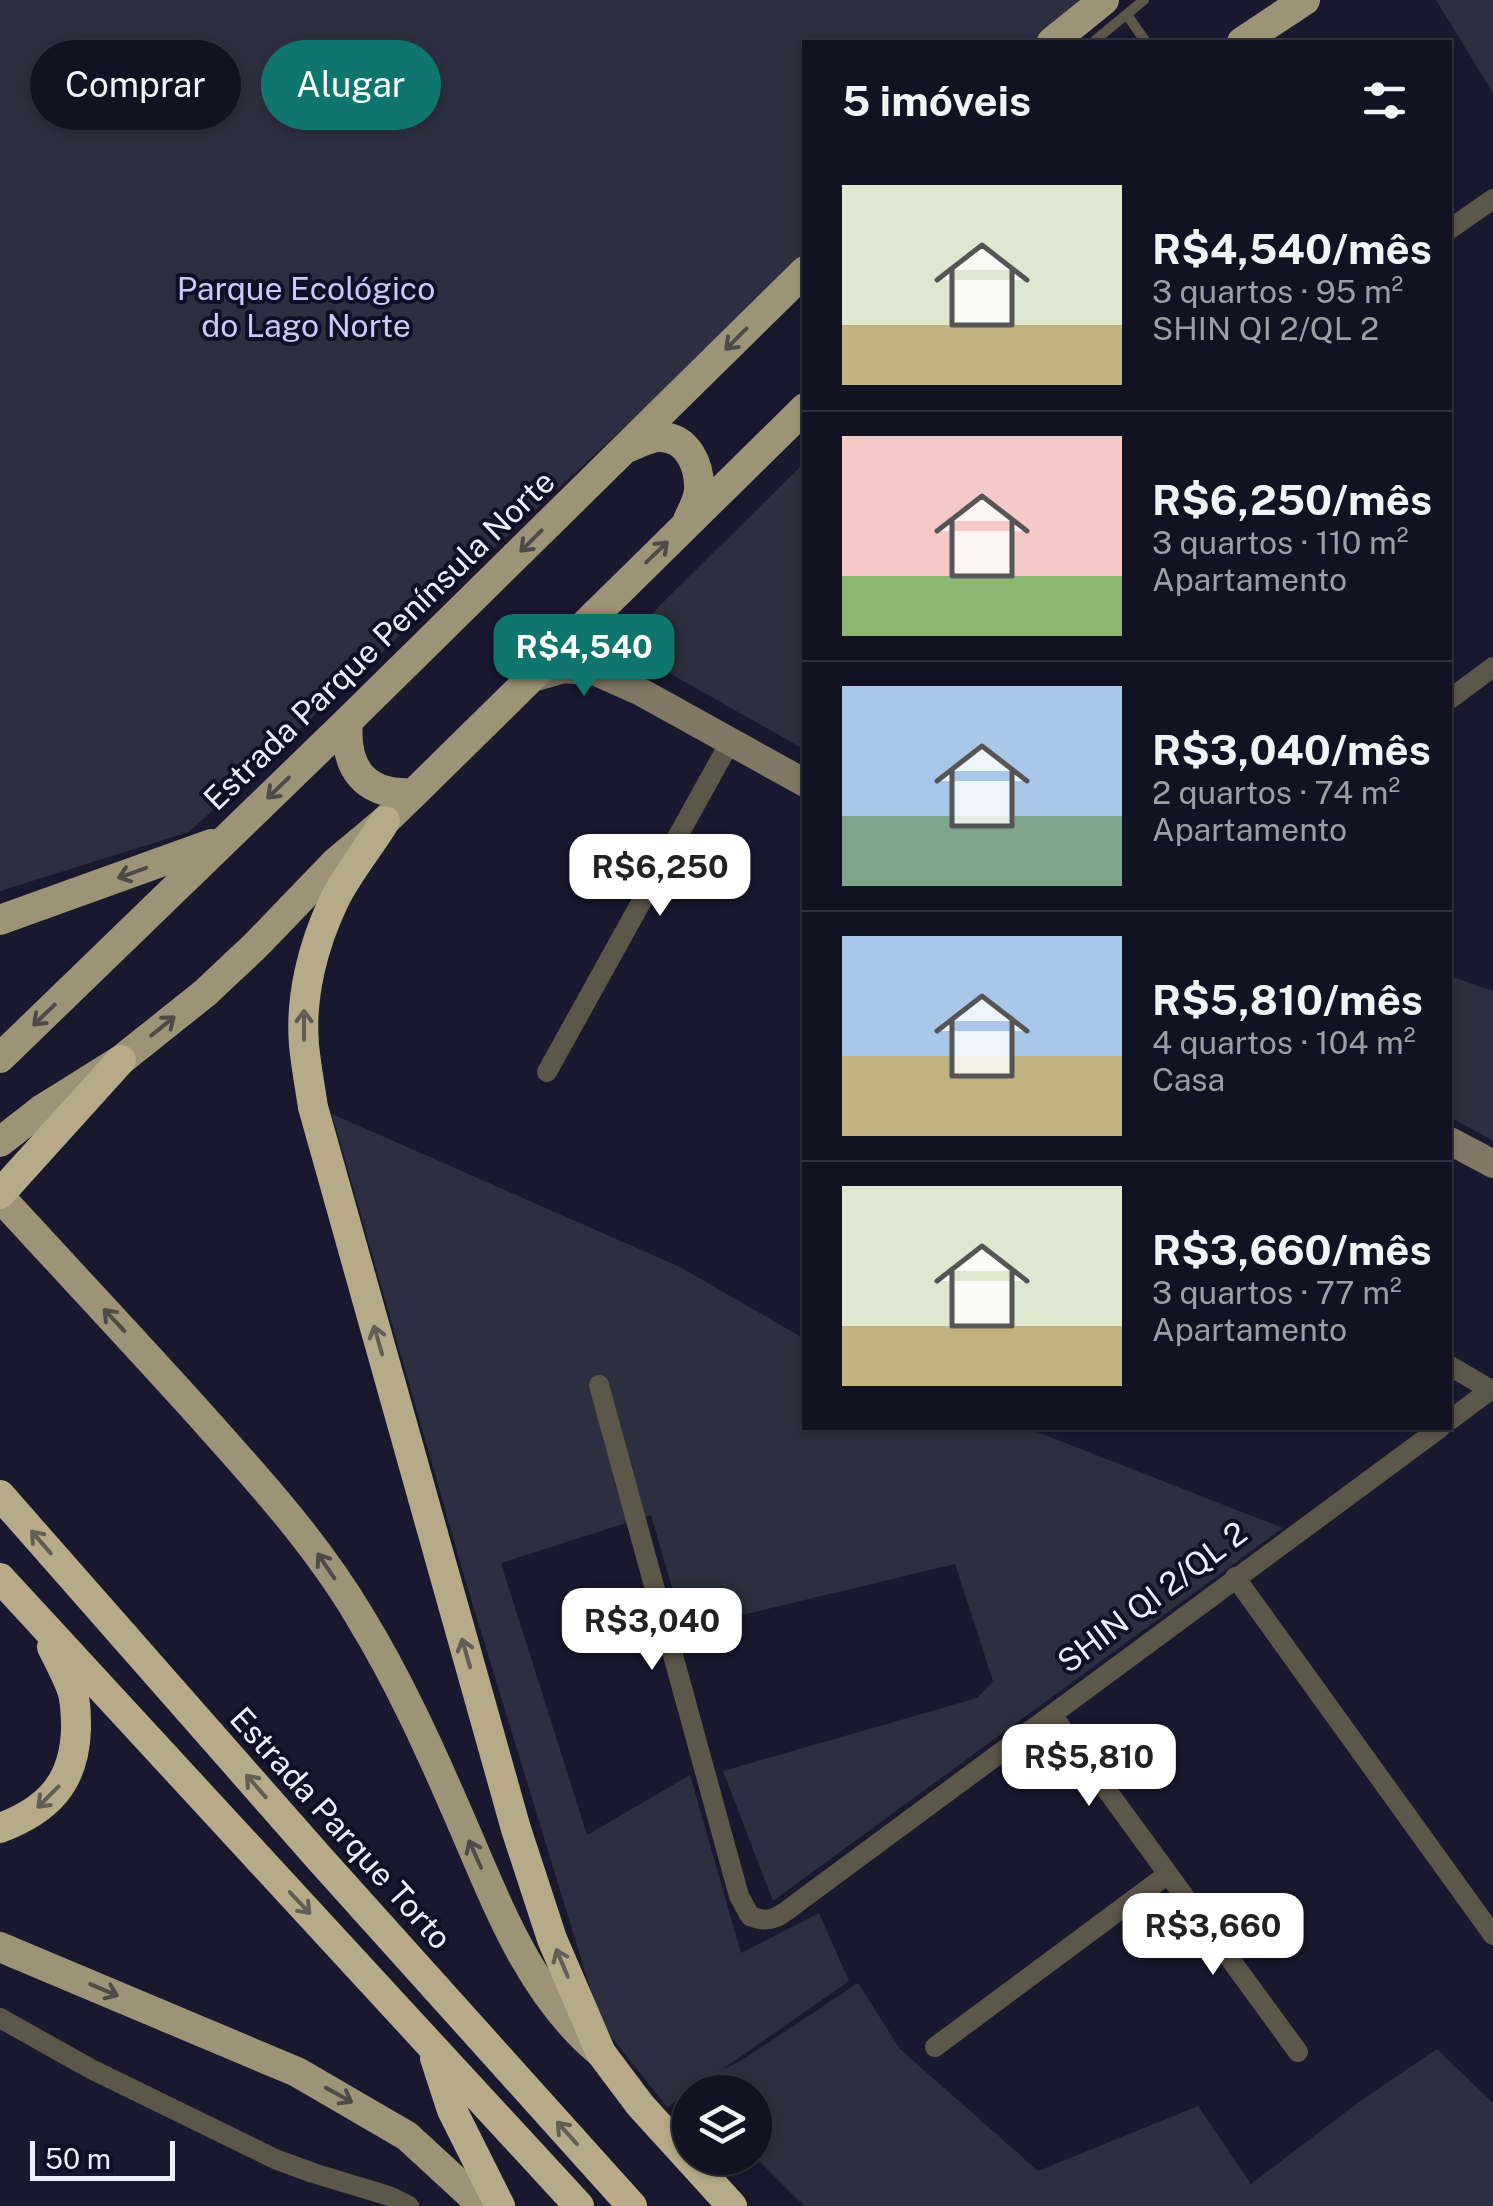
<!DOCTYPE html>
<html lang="pt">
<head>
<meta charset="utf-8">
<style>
  body { margin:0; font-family:"Public Sans",sans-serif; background:#202030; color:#f1f3f6; height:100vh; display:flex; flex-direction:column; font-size:38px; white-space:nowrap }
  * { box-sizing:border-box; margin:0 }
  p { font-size:32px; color:#9d9ea6 }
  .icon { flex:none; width:55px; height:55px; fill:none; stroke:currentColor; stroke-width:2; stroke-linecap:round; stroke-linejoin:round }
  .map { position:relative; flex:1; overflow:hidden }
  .side { position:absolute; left:802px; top:40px; width:650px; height:1390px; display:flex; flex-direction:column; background:#131223; border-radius:0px; box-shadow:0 2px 8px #0004,0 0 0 2px #323241 }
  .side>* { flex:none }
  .hud { position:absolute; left:30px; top:40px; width:622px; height:90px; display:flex; gap:20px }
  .buttons { position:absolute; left:672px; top:2075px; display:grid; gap:20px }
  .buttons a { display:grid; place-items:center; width:100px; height:100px; border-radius:50%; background:#131223; box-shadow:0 2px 8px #0004,0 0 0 2px #323241; font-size:50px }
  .scale { position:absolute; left:30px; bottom:25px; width:145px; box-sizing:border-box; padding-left:10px; border:5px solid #eeeffc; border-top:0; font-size:28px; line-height:35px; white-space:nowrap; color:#eeeffc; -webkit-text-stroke:8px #100f25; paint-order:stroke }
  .price { position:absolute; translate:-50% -85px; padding:0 22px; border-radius:20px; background:#fff; color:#222; font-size:32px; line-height:65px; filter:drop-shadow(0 2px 5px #0008) }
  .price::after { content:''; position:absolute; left:50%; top:60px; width:30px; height:22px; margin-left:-15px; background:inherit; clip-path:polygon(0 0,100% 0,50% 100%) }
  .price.active { background:#0f766e; color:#fff }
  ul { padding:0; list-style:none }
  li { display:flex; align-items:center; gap:30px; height:250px; padding:0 40px }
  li+li { border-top:2px solid #323241 }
  li span { display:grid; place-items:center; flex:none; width:280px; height:200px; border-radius:0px; color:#555 }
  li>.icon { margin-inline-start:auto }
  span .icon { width:120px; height:120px; fill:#fffc; stroke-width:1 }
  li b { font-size:42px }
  h2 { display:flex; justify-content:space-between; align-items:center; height:120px; padding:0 40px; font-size:42px }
  .pill { padding:0 35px; border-radius:45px; background:#131223; box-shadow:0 2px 8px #0004,0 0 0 2px #323241; font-size:35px; line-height:90px }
  .pill.active { background:#0f766e; color:#fff }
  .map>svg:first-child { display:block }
  .green { fill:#2d2e3f }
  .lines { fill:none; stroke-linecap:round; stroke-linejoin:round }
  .lane { stroke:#5c5749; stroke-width:10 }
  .street { stroke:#5c5749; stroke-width:20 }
  .secondary { stroke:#817863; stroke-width:28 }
  .primary { stroke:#9d9376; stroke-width:30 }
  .highway { stroke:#b7aa88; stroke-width:30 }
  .oneway { stroke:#4f4a49 }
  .oneway2 { stroke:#645c56 }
  .labels { text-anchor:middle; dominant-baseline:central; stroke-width:8; stroke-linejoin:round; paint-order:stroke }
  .park-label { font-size:32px; fill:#c9caf8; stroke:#100f25 }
  .street-label { font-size:32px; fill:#eeeffc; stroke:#100f25 }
</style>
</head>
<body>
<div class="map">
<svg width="1493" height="2206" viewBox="0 0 1493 2206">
  <rect width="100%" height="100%" fill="#19182f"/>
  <path class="green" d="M0,0h1084l-46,42h-233v217l-616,573 -189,59z
    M1436,0h57v93z
    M805,462v288l-185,-105z
    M1450,976l43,15v150l-43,-24z
    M332,1114l348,153 125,72v89h222l256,100 -510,373 -50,-130 254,-73 16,-17 -38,-117 -271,65 -33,-114 -150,48 86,272 103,-60 51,178 78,-40 30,68 -126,88 16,-7 119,-79 42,66 138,122 160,-65 53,78 112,-85 74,-50 56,54v103h-689l-49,-49v-65h-48l-1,-12 -39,27 -66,-83 -137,-448z"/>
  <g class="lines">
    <path class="lane" d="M1127,15l19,27
      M1093,42l51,-42"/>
    <path class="street" d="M1450,229l43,-30
      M1450,699l43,-32
      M547,1072l183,-330
      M1450,1366l41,24
      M599,1385l140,511 11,20c23,10 33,-3 51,-16l639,-472
      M1450,1420l43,-32
      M1235,1577l258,358
      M1052,1715l246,337
      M0,2018l91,51 184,90 38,14 76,23 20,10
      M935,2047l233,-173"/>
    <path class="secondary" d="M596,612c-4,39 -2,41 28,66
      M529,679l35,-10 32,3 45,20 164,91
      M1450,1141l43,23"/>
    <path class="primary" d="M1052,42l52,-42
      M1242,42l63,-42
      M629,447c10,-4 21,-10 31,-10 28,0 40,29 39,53 -1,11 -7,21 -11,30
      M348,721c-4,47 16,75 66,72
      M0,920l211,-76
      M0,1058l348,-337 457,-450
      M0,1142l41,-32 80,-50 84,-67 50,-47 81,-84 49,-41 29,-28 391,-385
      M0,1197c65,71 131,141 195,212 59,66 120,132 165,208 38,62 69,130 98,197 37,84 70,179 143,239
      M0,1947l297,125 110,64 76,70"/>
    <path class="highway" d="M385,821c-16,27 -37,51 -51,80 -21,44 -34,95 -30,144 2,21 6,42 9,62l203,722 36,110 49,114 39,52 92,101
      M0,1194l121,-134
      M0,1495l320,364 312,347
      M0,1578l579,628
      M0,1828c48,-18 74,-45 76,-98 0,-13 0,-28 -4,-40 -5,-14 -13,-29 -20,-43
      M435,2058l17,52 48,96"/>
  </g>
  <defs><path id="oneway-shaft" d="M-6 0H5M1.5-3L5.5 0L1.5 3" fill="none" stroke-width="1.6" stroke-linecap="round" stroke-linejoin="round" transform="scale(2.5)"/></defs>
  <g class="oneway">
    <use href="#oneway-shaft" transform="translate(736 339) rotate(135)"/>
    <use href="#oneway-shaft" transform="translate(531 541) rotate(135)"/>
    <use href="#oneway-shaft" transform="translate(657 552) rotate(-44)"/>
    <use href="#oneway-shaft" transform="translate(278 788) rotate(136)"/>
    <use href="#oneway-shaft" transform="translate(132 873) rotate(160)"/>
    <use href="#oneway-shaft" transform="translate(44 1015) rotate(136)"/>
    <use href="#oneway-shaft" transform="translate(163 1026) rotate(-39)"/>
    <use href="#oneway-shaft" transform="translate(114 1320) rotate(-133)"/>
    <use href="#oneway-shaft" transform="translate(326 1566) rotate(-124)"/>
    <use href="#oneway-shaft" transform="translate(475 1854) rotate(-114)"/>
    <use href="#oneway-shaft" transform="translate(104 1990) rotate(23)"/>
    <use href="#oneway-shaft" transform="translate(339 2095) rotate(29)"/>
  </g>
  <g class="oneway2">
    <use href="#oneway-shaft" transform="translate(304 1025) rotate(-90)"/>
    <use href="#oneway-shaft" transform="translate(378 1340) rotate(-106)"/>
    <use href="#oneway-shaft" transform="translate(41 1542) rotate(-131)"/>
    <use href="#oneway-shaft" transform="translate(466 1653) rotate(-106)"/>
    <use href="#oneway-shaft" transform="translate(256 1786) rotate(-131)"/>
    <use href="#oneway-shaft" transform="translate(48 1797) rotate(135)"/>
    <use href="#oneway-shaft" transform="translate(300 1903) rotate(47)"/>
    <use href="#oneway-shaft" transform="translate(562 1963) rotate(-113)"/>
    <use href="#oneway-shaft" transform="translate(567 2133) rotate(-132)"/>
  </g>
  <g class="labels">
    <g class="park-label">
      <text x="306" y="288">Parque Ecológico<tspan x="306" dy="37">do Lago Norte</tspan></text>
    </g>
    <g class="street-label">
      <text transform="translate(379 640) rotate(-44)">Estrada Parque Península Norte</text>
      <text transform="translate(1152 1597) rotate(-37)">SHIN QI 2/QL 2</text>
      <text transform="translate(341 1828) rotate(48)">Estrada Parque Torto</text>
    </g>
  </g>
</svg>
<div class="buttons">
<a><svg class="icon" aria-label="layers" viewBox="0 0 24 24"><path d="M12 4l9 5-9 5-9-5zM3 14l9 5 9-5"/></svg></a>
</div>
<div class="scale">50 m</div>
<b class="price active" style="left:584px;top:699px">R$4,540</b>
<b class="price" style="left:660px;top:919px">R$6,250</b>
<b class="price" style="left:652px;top:1673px">R$3,040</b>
<b class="price" style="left:1089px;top:1809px">R$5,810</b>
<b class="price" style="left:1213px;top:1978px">R$3,660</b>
<div class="hud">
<a class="pill">Comprar</a>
<a class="pill active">Alugar</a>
</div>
<section class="side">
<h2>5 imóveis<svg class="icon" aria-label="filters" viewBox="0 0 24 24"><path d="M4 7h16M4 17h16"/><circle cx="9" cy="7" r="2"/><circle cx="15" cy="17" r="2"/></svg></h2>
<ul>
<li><span style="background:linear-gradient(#dfe7d0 70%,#c2b280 0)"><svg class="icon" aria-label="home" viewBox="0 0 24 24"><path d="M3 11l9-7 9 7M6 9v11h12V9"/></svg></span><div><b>R$4,540/mês</b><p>3 quartos · 95 m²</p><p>SHIN QI 2/QL 2</p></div></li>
<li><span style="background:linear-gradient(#f6c9c9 70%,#8fb573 0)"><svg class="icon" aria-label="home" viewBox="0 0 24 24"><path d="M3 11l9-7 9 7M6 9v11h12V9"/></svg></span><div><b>R$6,250/mês</b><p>3 quartos · 110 m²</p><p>Apartamento</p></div></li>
<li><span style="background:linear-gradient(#a9c7e8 65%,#7fa58c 0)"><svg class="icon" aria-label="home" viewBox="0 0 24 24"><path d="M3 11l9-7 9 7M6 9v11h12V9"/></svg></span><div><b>R$3,040/mês</b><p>2 quartos · 74 m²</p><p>Apartamento</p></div></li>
<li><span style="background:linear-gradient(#a9c7e8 60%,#c2b280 0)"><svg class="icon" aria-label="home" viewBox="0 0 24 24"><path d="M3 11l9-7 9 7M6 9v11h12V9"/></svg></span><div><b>R$5,810/mês</b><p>4 quartos · 104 m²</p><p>Casa</p></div></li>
<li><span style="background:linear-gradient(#dfe7d0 70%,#c2b280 0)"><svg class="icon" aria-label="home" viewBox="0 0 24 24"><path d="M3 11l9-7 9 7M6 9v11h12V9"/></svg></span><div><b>R$3,660/mês</b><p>3 quartos · 77 m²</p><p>Apartamento</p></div></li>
</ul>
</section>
</div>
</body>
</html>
